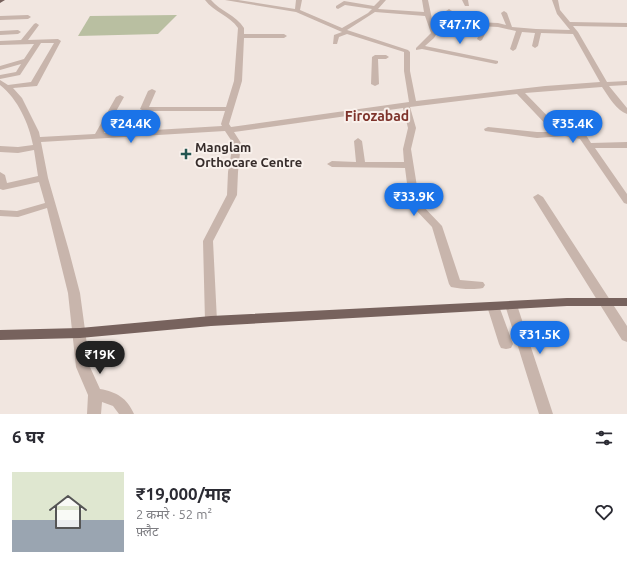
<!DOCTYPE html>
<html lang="hi">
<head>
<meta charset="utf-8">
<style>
  body { margin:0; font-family:Ubuntu,"Noto Sans Devanagari",sans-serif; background:#f2f2f3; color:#2b2b33; height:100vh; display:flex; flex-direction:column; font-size:15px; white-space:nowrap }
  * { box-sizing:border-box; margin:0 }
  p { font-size:13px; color:#7c7c81 }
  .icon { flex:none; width:22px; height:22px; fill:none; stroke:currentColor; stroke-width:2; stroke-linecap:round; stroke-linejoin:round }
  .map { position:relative; height:414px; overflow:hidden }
  .sheet { display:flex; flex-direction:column; background:#fff; flex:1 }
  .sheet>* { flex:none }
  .price { position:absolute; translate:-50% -34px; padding:0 9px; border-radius:14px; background:#1a73e8; color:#fff; font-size:13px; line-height:26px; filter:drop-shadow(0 1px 2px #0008) }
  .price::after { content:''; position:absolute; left:50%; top:24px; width:12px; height:9px; margin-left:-6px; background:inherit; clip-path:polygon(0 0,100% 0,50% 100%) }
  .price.on { background:#222; color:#fff }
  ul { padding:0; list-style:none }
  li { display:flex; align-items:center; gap:12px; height:100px; padding:0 12px }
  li+li { border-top:1px solid #e1e1e2 }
  li span { display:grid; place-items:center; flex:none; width:112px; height:80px; border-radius:0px; color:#555 }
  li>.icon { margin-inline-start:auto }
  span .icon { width:48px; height:48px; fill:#fffc; stroke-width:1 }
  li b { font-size:17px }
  h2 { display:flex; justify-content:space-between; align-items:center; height:48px; padding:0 12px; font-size:17px }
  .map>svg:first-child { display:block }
  .green { fill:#b9bfa1 }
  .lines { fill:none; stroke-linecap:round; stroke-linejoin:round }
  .minor { fill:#c8b5ac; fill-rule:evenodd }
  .major { fill:#77625d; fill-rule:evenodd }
  .poi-dot { fill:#245551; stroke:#f9f1ec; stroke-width:1.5 }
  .labels { text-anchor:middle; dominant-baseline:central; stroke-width:4; stroke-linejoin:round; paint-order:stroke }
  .poi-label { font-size:13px; font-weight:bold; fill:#372d2b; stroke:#f9f1ec; text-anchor:start }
  .far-district-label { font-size:14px; font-weight:bold; fill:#7e332b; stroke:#f9f1ec }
</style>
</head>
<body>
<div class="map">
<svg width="627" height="414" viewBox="0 0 627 414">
  <rect width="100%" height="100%" fill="#f1e6e0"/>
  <path class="green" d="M177,15l-19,19 -80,2 12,-20z"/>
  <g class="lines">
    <path class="minor" d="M205,0h6c9,11 25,15 33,28v6h40l3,2 -3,2h-40l-2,43 -13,43 2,3 178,-25 -5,-31v-19l-57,-18 -8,3 -2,7h-4l1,-9 8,-3 -46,-20 -71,-12h13l57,9 1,-9h6l-2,10 42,18 26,-15 4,-4 -27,-4 -7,4 -2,-1v-2l8,-5 30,5 6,-6h6l-8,9 46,3 -2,-12h6l4,19 17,1 -3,-9 3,-2 3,2 3,10 43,2 8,2 -5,-12 3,-2 3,2 5,14 24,2 34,1 -13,-16 -5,-14h6l2,10 10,12 57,1v4l-54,-1 5,6 29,50 20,-1v4l-18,1 18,22v6c-10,-3 -19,-18 -25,-27l-77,6 36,37 25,5 5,8 36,-1v6h-32l32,46v10l-3,-1 -44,-64 -15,-3 -28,2 -52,-7 -1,-2 4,-2 49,5h16l-36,-38 -107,13 6,21 -5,21 8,50 2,5 21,22 18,54 23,2 2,3 -2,3c-9,2 -23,1 -32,-1l-2,-3 -17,-57 -19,-20 -4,-8 -4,-31 -73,-1 -5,-3 5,-3 24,1 -2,-21 4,-3 4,3 3,21h39l-1,-13 5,-21 -5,-20 -169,24 7,11 -3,29 -1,23 -24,46 4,80 -2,3 -4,2 -4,-2 -2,-3 -2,-80 24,-46 1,-23 5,-29 -8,-12 -184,11 7,36 21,73 11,42 10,74 10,22c17,3 27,9 34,25h-15l-6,-8 -11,-4 -1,12h-14l1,-19 -12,-28 -8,-74 -21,-85 -29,9 -18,-1v-6l17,1 28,-8 -6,-21 -36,8 -3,-1v-17l5,3 2,8 31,-7 -4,-26 -16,3 -18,-1v-6l18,1 15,-2c-4,-21 -15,-46 -33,-60v-5l8,5 23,-3 23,-39h-13l-21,32 -20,4v-4l16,-3 5,-8 -21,6v-4l24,-7 10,-15 -34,1v-4l21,-1 13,-16 2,-1 3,2 -11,15 30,-1 3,2 -24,45 -24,2 9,10 17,34 1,5 55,-3 21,-37 4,-2 4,2 -20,36 118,-7 -1,-2 4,-13h-81l-4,-2 8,-18 4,-2 4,2 -7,16h77l8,-26 4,-53c-8,-12 -24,-16 -33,-28zM375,12l50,4 6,17 -15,15v2l6,-1 74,15 2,-1v-2l-73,-15 9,-8 3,-5 -4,-10 40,2v7l6,3 -2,4 3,2 2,-1 3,-6 -6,-3v-5l19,1 18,4 -6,18 3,2 3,-2 6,-17 13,1 -3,13 3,2 3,-2 3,-13 32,1 27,48 -55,4 -129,15 -6,-30v-19l-2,-2 -61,-20z
      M462,0h6l1,6h-4z
      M0,16l28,-1 3,2 -3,2 -28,1z
      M0,31l18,-1 3,2 -3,2 -18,1z
      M375,55h11l3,2 -3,2h-8l1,25 -4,2 -4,-2 1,-27z
      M538,194l5,3 84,129v16l-5,-2 -89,-143z
      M511,301l4,1 2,3 36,109h-14l-34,-109 2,-3z
      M493,302l4,1 2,3 14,38 -2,4 -5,1 -5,-1 -2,-4 -12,-38 2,-3z"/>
    <path class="major" d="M0,0h5l-5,3z
      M567,298h60v8h-60l-356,20 -131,12 -80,2v-10l80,-2 131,-12z"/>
  </g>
  <path class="poi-dot" d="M184 148h4v4h4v4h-4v4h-4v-4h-4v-4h4z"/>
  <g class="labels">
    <g class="poi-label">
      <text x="195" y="147">Manglam<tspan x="195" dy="15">Orthocare Centre</tspan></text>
    </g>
    <g class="far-district-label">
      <text x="377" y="116">Firozabad</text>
    </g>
  </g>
</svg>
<b class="price" style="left:460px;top:45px">₹47.7K</b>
<b class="price" style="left:131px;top:144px">₹24.4K</b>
<b class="price" style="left:573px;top:144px">₹35.4K</b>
<b class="price" style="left:414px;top:217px">₹33.9K</b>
<b class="price" style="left:540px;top:355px">₹31.5K</b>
<b class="price on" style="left:100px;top:375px">₹19K</b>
</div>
<section class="sheet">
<h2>6 घर<svg class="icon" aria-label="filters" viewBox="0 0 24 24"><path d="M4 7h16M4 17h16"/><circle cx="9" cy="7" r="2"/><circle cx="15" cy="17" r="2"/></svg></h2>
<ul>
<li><span style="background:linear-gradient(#dfe7d0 60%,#9aa5b1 0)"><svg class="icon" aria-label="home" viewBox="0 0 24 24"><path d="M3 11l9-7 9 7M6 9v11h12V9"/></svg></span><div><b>₹19,000/माह</b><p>2 कमरे · 52 m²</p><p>फ़्लैट</p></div><svg class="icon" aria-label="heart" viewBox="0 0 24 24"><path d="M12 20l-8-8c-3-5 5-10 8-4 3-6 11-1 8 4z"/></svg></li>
</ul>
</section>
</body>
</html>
